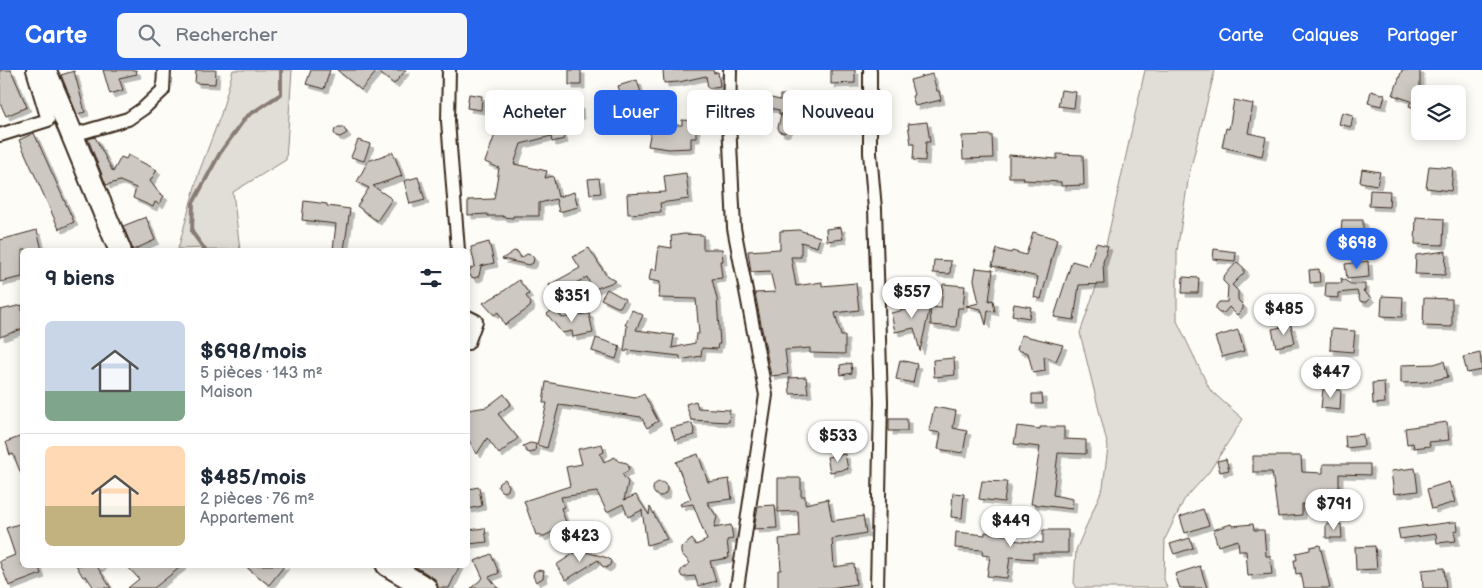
<!DOCTYPE html>
<html lang="fr">
<head>
<meta charset="utf-8">
<style>
  body { margin:0; font-family:"Balsamiq Sans",sans-serif; background:#f6f6f7; color:#1f2937; height:100vh; display:flex; flex-direction:column; font-size:19px; white-space:nowrap }
  * { box-sizing:border-box; margin:0 }
  p { font-size:16px; color:#747a83 }
  .icon { flex:none; width:28px; height:28px; fill:none; stroke:currentColor; stroke-width:2; stroke-linecap:round; stroke-linejoin:round }
  .map { position:relative; flex:1; overflow:hidden }
  .panel { position:absolute; left:20px; top:178px; width:450px; height:320px; display:flex; flex-direction:column; background:#fff; border-radius:8px; box-shadow:0 2px 12px #0003 }
  .panel>* { flex:none }
  .hud { position:absolute; left:485px; top:20px; width:475px; height:45px; display:flex; gap:10px }
  .controls { position:absolute; left:1411px; top:15px; display:grid; gap:10px }
  .controls a { display:grid; place-items:center; width:55px; height:55px; border-radius:8px; background:#fff; box-shadow:0 2px 12px #0003; font-size:25px }
  .price { position:absolute; translate:-50% -42px; padding:0 11px; border-radius:18px; background:#fff; color:#222; font-size:16px; line-height:32px; filter:drop-shadow(0 1px 2px #0008) }
  .price::after { content:''; position:absolute; left:50%; top:30px; width:15px; height:11px; margin-left:-8px; background:inherit; clip-path:polygon(0 0,100% 0,50% 100%) }
  .price.selected { background:#2563eb; color:#fff }
  ul { padding:0; list-style:none }
  li { display:flex; align-items:center; gap:15px; height:125px; padding:0 25px }
  li+li { border-top:1px solid #e0e1e3 }
  li span { display:grid; place-items:center; flex:none; width:140px; height:100px; border-radius:8px; color:#555 }
  li>.icon { margin-inline-start:auto }
  span .icon { width:60px; height:60px; fill:#fffc; stroke-width:1 }
  li b { font-size:21px }
  h2 { display:flex; justify-content:space-between; align-items:center; height:60px; padding:0 25px; font-size:21px }
  .tag { padding:0 18px; border-radius:8px; background:#fff; box-shadow:0 2px 12px #0003; font-size:18px; line-height:45px }
  .tag.selected { background:#2563eb; color:#fff }
  header { display:flex; align-items:center; gap:30px; box-sizing:border-box; height:70px; padding:0 25px; background:#2563eb; color:#fff }
  header strong { font-size:24px }
  nav { display:flex; gap:28px; margin-inline-start:auto; font-size:18px }
  .search { width:350px; height:45px; background:#f6f6f7; display:flex; align-items:center; gap:12px; box-sizing:border-box; padding:0 18px; border-radius:8px; color:#747a83; font-size:19px }
  .map>svg:first-child { display:block }
  .green { fill:#e1ded7; stroke:#8e847a }
  .lines { fill:none; stroke-linecap:round; stroke-linejoin:round }
  .stream { stroke:#887d74; stroke-width:4 }
  .building { fill:#cdc8c2; stroke:#3b2a1e; filter:url(#shadow) }
  .minor-casing { stroke:#3b2a1e; stroke-width:16 }
  .trunk-casing { stroke:#3b2a1e; stroke-width:25 }
  .minor { stroke:#fdfcf7; stroke-width:12 }
  .trunk { stroke:#fdfcf7; stroke-width:21 }
</style>
</head>
<body>
<header>
<strong>Carte</strong>
<div class="search"><svg class="icon" aria-label="search" viewBox="0 0 24 24"><circle cx="10" cy="10" r="6"/><path d="M15 15l6 6"/></svg>Rechercher</div>
<nav><a>Carte</a><a>Calques</a><a>Partager</a></nav>
</header>
<div class="map">
<svg width="1482" height="518" viewBox="0 0 1482 518">
  <defs>
    <filter id="shadow"><feDropShadow dx="4" dy="4" stdDeviation="0" flood-color="#0004"/></filter>
  </defs>
  <rect width="100%" height="100%" fill="#fdfcf7"/>
  <filter id="ink" filterUnits="userSpaceOnUse"><feTurbulence type="fractalNoise" baseFrequency=".02" numOctaves="2"/><feDisplacementMap in="SourceGraphic" scale="10" xChannelSelector="R" yChannelSelector="G"/><feConvolveMatrix kernelMatrix="1 2 1 2 8 2 1 2 1" color-interpolation-filters="sRGB"/></filter>
  <g filter="url(#ink)">
    <path class="green" d="M233,0h59l-6,90 -53,32 7,58h-35l-1,-2 -26,1 21,-77 22,-58z
      M1145,0h70l-26,105 -12,76v70l33,69 33,29 -34,53 -25,28 -19,39 -1,40 3,9h-90l-3,-5 2,-33 27,-63 5,-40 -28,-114 18,-52z"/>
    <g class="lines">
      <path class="stream" d="M205,180l-13,-18 1,-29 27,-50 26,-36 35,-23v-24"/>
    </g>
    <path class="building" d="M0,0h11l16,37 -21,9 -6,-13z
      M103,0h33l1,4 -18,4 4,12 -13,4z
      M196,0h20l-1,14 -20,-1z
      M311,0h19l-6,19 -18,-5z
      M337,0h69l-12,14 -17,-13 -16,19z
      M569,0h12v15h-12z
      M663,0h50l1,3 4,-1 2,14 -12,2 -2,-12 -27,6 -15,1z
      M831,0h24v13l-24,1z
      M1402,0h18v40l-11,-4 2,-5 -18,-6z
      M74,1l11,41 -8,2 -16,-39z
      M932,4l5,17h2l2,9 -26,6 -3,-10 2,-1 -4,-15z
      M637,10l4,13 -19,6 -4,-13z
      M1061,20l15,2 -2,16 -16,-2z
      M1371,21l14,4 -3,11 -14,-3z
      M469,24l13,2 -1,14 -14,-2z
      M780,25l22,1 -1,18h-22v-4l-14,-3 -2,-4 1,-4 3,-2 13,3z
      M561,30l1,7 17,-2 1,10 -17,2v3l-3,1 4,18 -12,3 -1,-6 -30,8 -7,20 33,7 -2,7 8,-2 5,21 16,-5 4,15 -19,5 -3,-13 -17,4v13h-26v2l-10,-1v-1h-15v-2l-20,1v-15l26,-1 5,-31 -14,-6 19,-52 18,5 3,-3 23,20 -3,-30z
      M1234,30l19,4 -5,29 18,4 -4,19 -40,-9 4,-19 3,1z
      M1342,42l11,3 -2,12 -12,-3z
      M781,44l8,12 -1,4 -4,3 -4,-1 -2,-4z
      M682,50l14,1v17h-5v10l-22,1 -21,-3 3,-16 2,1v-4l21,2v-4h8z
      M927,52l3,20h-4l-1,19 -12,-1 1,-16h-3l-3,-20z
      M339,57h4l4,6 -7,4 -4,-1 -2,-3 1,-4z
      M34,63l40,89 -15,7 -40,-89z
      M992,65l1,23 -30,1 -1,-23z
      M95,67l18,35 8,-15 5,2 2,-4 29,15 -7,11 9,12 5,3 -5,8 -4,-2 -2,5 -20,-9 3,-10 -16,-7 -14,4 -18,-46z
      M358,70l12,4 -6,17 -13,-4z
      M393,82l9,24 -29,10 19,13 -15,22 -20,-15 12,-18 -12,-6 11,-21z
      M1057,84l26,1 1,30 -23,1v-4l-38,-2 1,-3h-15v-22l48,4z
      M1429,96l24,2 -2,23 -25,-3z
      M1362,99l18,3 -3,13 -17,-3z
      M686,103l3,26 -29,4 1,9 -33,2 -1,-20 39,-2 -2,-16z
      M418,107l7,23 -15,4 -6,-23z
      M599,108l2,15 -11,1 -2,-15z
      M1370,120l20,1 -1,16 -20,-1z
      M304,131l23,3v2l23,3 -6,41h-11l3,-26 -34,-4z
      M146,147l9,23 -22,10 -10,-24z
      M1416,147l28,2 -1,26 -28,-1z
      M1342,150h21v13l-22,-1z
      M841,157l2,12 -16,2 -1,-12z
      M37,160l5,20h-20v27l-22,5v-42z
      M799,160l21,7 -3,10 -16,-5v15h-10l5,29 26,-4v4l34,-3 3,27 -24,3 6,23h4v18l-35,-1v-5l-25,2 3,24 -17,2 -16,-83 20,-1 -5,-21 -19,1 -3,-21 32,-2v-18z
      M1033,162l24,7 -16,60 -7,-2 4,-20 -46,-11 5,-17 14,4 1,-2 14,4z
      M684,164l19,1v14h19l1,12h-3l2,17 -10,1 5,20 3,45h-2l-1,5 -15,-1 -1,8 -21,4v-4l-53,-6 -1,2 -2,-1 3,-25 -2,-1 7,-15 11,5 -7,15 38,5 -2,13 23,-5 1,-9h3l-3,-35 -37,-1 1,-16 -11,-2 2,-11 5,1 3,-24 13,2 -1,-12z
      M489,172l5,21 -13,3 -2,10 -4,2 -4,-1 -2,-4 1,-4 5,-3 -4,-19z
      M1096,173l12,3 -5,16 1,22 -25,1 -5,35 -20,-3 18,-56 17,5z
      M589,178l17,27 10,6 -24,9 -5,-13 -33,18 -5,-10 31,-17 -7,-11z
      M1214,179l22,3 -1,9 -22,-2z
      M514,181l4,1 3,6 6,-4 4,1 3,3 -1,5 -4,2 -27,-6z
      M1446,181l-1,24 -30,-1 1,-19z
      M934,190l17,1 -1,13 -17,-1z
      M1368,191l1,16 -22,2 -2,-15z
      M1237,192l7,6v5l-12,12 6,6v9l5,5v4l-6,6 -8,-8 -5,6h-5l-3,-3v-4l3,-4h8l1,-16 -5,-5v-4z
      M976,198l17,2 -4,31 4,-1 2,12 -7,-2 -2,15 -5,-16 -15,-3 13,-3 -5,-23z
      M1319,199l1,13 -10,1 -1,-13z
      M1183,207l16,1 -1,15h-16z
      M1341,208l10,6h14v7h-2l8,7 -4,4h-4l-3,-1 -3,-10 -19,2v5l-13,-1 1,-14h16z
      M519,210l10,14 -3,2 5,7 -1,4 -25,18 -7,-13 -4,3 -11,-12 18,-10z
      M943,214l22,2 -2,22h-5l-2,19 -25,-2 -1,-18 11,1z
      M607,219l18,10 -5,8h-3l-16,-8z
      M1382,226l21,1 -1,20 -21,-1z
      M922,227l2,10h6l-10,44 -6,-23 -19,4 -4,-19 17,-4 -2,-9z
      M1424,228l28,1v28l-29,-1z
      M1014,234l17,3 -2,11 -17,-3z
      M22,235v24l-22,8v-27z
      M555,238l7,10 27,-5 4,20 -20,4 -1,-6 -10,2 -15,-19z
      M1291,255l4,18 -19,4 -4,-18z
      M1331,259l24,2 -2,21 -23,-2z
      M1238,260l6,21 -22,6 -7,-20z
      M1021,265l42,10 -7,16 -12,-5 1,15 -12,2 -5,-20 -11,-3z
      M596,268l24,8 -4,13 -24,-8z
      M1480,283l2,17 -15,3 -4,-16z
      M954,288l1,17 -21,2 -1,-17z
      M900,290l17,4 -4,19 -17,-4z
      M1444,291l4,16 -22,5 -25,1v-18l33,-1z
      M851,293l1,10 -11,2 -1,-10z
      M806,307l2,16 -18,1 -1,-16z
      M546,312l89,16 9,-4 14,27 -11,7 -6,-11 -82,-12 -12,43 -10,-3 10,-42h-4z
      M1384,312l1,21 -12,1 -1,-21z
      M1323,319l18,1 -1,20 -19,-2z
      M504,324l7,10 -13,10 20,24 -19,16 -12,-16 -10,16 -9,-15v-29l19,-3z
      M1032,324h10l1,10h-11z
      M696,331l2,7 32,2 -1,12 -38,-2 -5,-16z
      M934,337l22,4 -3,17 14,3 -4,22 -25,-4 3,-16 -12,-2z
      M889,349h18v12h-18z
      M1447,352l2,18 -20,2 1,4 -16,2 -1,-5 -6,1 -2,-16z
      M692,353l3,12 -20,5 -4,-12z
      M1017,356l23,3v-2h24v12l22,1v14l-28,-1 -5,42 20,4 -1,10 -41,-5 9,-57 -26,-3z
      M1363,364l1,12 -18,2 -1,-12z
      M22,366v40l-9,-22 -3,1 -4,-13z
      M530,373l6,1 -1,7 -4,2 -4,-1 -4,-6z
      M602,374l2,8 -4,2 4,8 11,-5 3,4 9,2 2,4 -1,4 -6,3 6,8 -4,18 12,-5 13,20 1,-8 17,32 -20,6 -5,-35 -14,7 -5,-13 -16,8 -10,-20 -36,5 3,10 -3,1 6,17 14,-3 5,10 -26,9 -4,-11 -14,7 -2,-3 -4,1 -12,-34 46,-15 -4,-19 16,-3 -4,-15z
      M698,384l10,28 21,-3 3,20 -25,3 10,15 -3,11 17,-3 2,14 -6,1 2,18 -19,3 6,20 -18,5 -3,-10 -10,1h-3l-2,-4 2,-4 8,-6 -9,-10v-5l11,-9 4,6 11,-5 -14,-36 -12,2 -1,-2 11,-5 -15,-37z
      M845,384l3,15 -18,3 -3,-15z
      M1253,386h48l1,16 21,1v-9h47v11l-31,-1v30h-37v11l-24,2 -6,-45h-19z
      M1226,389l3,11 -9,2 -3,-11z
      M1415,398l3,23 -24,3 -3,-23z
      M778,408h23v18h4v8l23,-5 4,22 31,-5 3,17 -34,6 2,28 20,-3 2,20 -26,4h-52v-18h3l-2,-31 20,-2 -1,-26 -20,1z
      M505,409l4,7 -1,4 -3,2 -4,-1 -3,-4 1,-4z
      M982,411l25,1 -3,20 -25,-3z
      M1449,412l6,20 -23,7 -5,-20z
      M653 419a7 7 0 1 1 14 0a7 7 0 1 1-14 0Z
      M479,417l3,19 -14,3v-20z
      M953,423l11,1 -2,24 -11,-1z
      M775,435l2,23 -23,1 4,-23z
      M1203,439l6,16 -24,8 -5,-16z
      M1453,452h4l1,8 -4,1 2,10 -19,2 -1,-9 -36,5 -2,-10z
      M22,453v42h16l3,9 -32,12 -9,-23v-2l15,-6 -9,-27z
      M1231,454l1,2 21,-2 1,6h10l2,26h4l2,18 -24,2 -2,-25h-7l-1,-11 -20,6 -5,-16z
      M1326,454h15l1,14h-16z
      M485,458l2,14 -19,2v-14z
      M1043,460h25v23h-35v6l-23,-2 -3,21 -20,-2 3,-20 -8,-1 1,-5 -28,-2 1,-16 29,3v-3l26,4v4l32,3z
      M1190,468l3,10 -19,6 -4,-10z
      M1320,475l10,43h-26l-3,-15 -5,1 -2,-14h3l-1,-7 14,-3v-3z
      M1375,476l2,23 -21,1 -1,-23z
      M579,480l29,8 3,3 -1,4 -4,3 -4,-2 -4,-6 -32,20 -10,-15z
      M491,484l8,19 -10,4 9,11h-27l12,-10 -8,-17z
      M76,495h27l-5,3 13,20h-17l-8,-12 -3,1z
      M126,495h57l-29,23h-26l11,-9z
      M244,495h41l-16,20z
      M413,495h47l-11,23h-11l-3,-9z
      M1200,496l7,22h-27l-5,-14z
      M1444,498l2,20h-23l-1,-18z
      M537,500l7,1 -1,7 -7,4 -3,-6 1,-4z"/>
    <g class="lines">
      <defs>
        <path id="minor" d="M449,0l-1,51 10,129
          M730,0l-1,52 5,106 32,167 -29,193
          M870,0v83l5,56 6,193 -4,186
          M0,65l48,-15 -15,-50
          M73,65l55,-16 16,-11 19,-18 1,-20
          M468,247l8,4 -8,22"/>
        <path id="trunk" d="M45,0c26,60 49,120 75,180
          M387,495l39,23"/>
      </defs>
      <use href="#minor" class="minor-casing"/>
      <use href="#trunk" class="trunk-casing"/>
      <use href="#minor" class="minor"/>
      <use href="#trunk" class="trunk"/>
    </g>
  </g>
</svg>
<div class="controls">
<a><svg class="icon" aria-label="layers" viewBox="0 0 24 24"><path d="M12 4l9 5-9 5-9-5zM3 14l9 5 9-5"/></svg></a>
</div>
<b class="price selected" style="left:1357px;top:200px">$698</b>
<b class="price" style="left:912px;top:249px">$557</b>
<b class="price" style="left:572px;top:253px">$351</b>
<b class="price" style="left:1284px;top:266px">$485</b>
<b class="price" style="left:1331px;top:329px">$447</b>
<b class="price" style="left:838px;top:393px">$533</b>
<b class="price" style="left:1334px;top:461px">$791</b>
<b class="price" style="left:1011px;top:478px">$449</b>
<b class="price" style="left:580px;top:493px">$423</b>
<div class="hud">
<a class="tag">Acheter</a>
<a class="tag selected">Louer</a>
<a class="tag">Filtres</a>
<a class="tag">Nouveau</a>
</div>
<section class="panel">
<h2>9 biens<svg class="icon" aria-label="filters" viewBox="0 0 24 24"><path d="M4 7h16M4 17h16"/><circle cx="9" cy="7" r="2"/><circle cx="15" cy="17" r="2"/></svg></h2>
<ul>
<li><span style="background:linear-gradient(#c9d6e8 70%,#7fa58c 0)"><svg class="icon" aria-label="home" viewBox="0 0 24 24"><path d="M3 11l9-7 9 7M6 9v11h12V9"/></svg></span><div><b>$698/mois</b><p>5 pièces · 143 m²</p><p>Maison</p></div></li>
<li><span style="background:linear-gradient(#ffd9b3 60%,#c2b280 0)"><svg class="icon" aria-label="home" viewBox="0 0 24 24"><path d="M3 11l9-7 9 7M6 9v11h12V9"/></svg></span><div><b>$485/mois</b><p>2 pièces · 76 m²</p><p>Appartement</p></div></li>
</ul>
</section>
</div>
</body>
</html>
